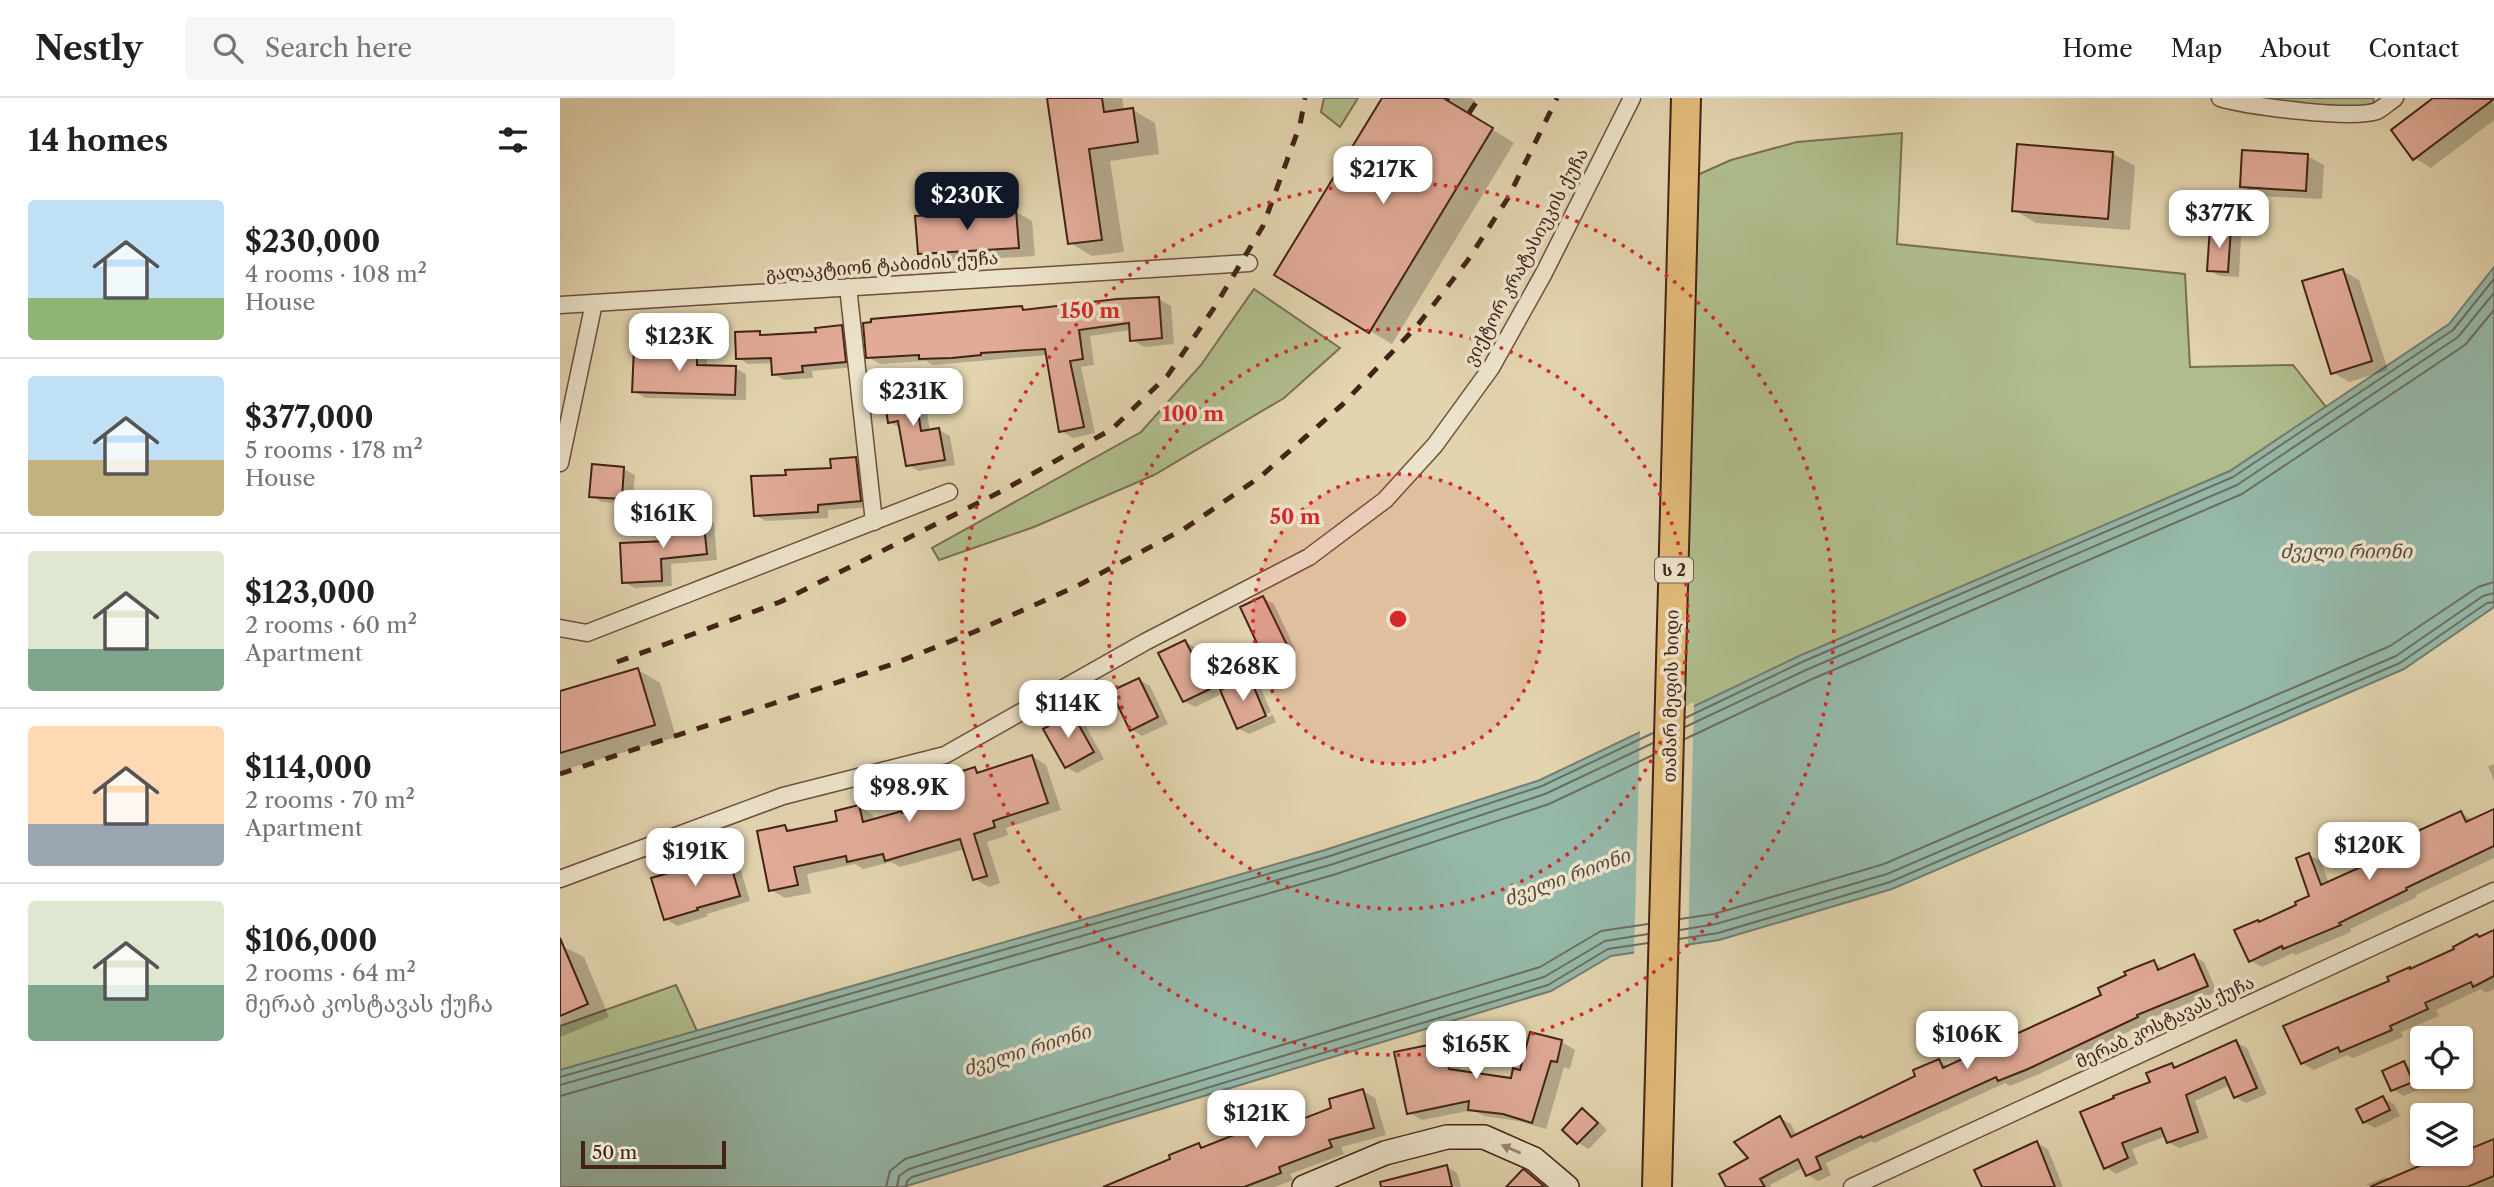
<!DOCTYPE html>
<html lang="en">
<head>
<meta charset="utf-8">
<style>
  body { margin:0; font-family:"Libre Caslon Text","Noto Serif Georgian",serif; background:#f6f6f6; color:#202124; height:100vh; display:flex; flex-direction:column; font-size:26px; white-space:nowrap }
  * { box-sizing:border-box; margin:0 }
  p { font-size:23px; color:#757577 }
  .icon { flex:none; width:38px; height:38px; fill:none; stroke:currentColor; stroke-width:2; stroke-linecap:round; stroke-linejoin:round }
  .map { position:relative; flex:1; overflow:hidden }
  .side { display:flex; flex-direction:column; background:#fff; width:560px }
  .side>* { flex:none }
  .fabs { position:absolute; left:1850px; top:928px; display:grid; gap:14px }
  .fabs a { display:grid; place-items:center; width:63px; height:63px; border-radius:7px; background:#fff; box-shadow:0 2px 5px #0004; font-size:35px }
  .scale { position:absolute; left:21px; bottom:18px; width:145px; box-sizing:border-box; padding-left:7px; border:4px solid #442317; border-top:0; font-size:19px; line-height:24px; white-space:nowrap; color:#442317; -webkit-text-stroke:5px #ece3cb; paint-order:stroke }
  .price { position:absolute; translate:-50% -60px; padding:0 16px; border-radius:14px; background:#fff; color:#222; font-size:23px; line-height:46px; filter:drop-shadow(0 2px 4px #0008) }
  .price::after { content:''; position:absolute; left:50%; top:42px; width:21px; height:16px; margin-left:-10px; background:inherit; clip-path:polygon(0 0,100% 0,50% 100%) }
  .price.selected { background:#111827; color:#fff }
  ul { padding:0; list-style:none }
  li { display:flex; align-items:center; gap:21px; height:175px; padding:0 28px }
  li+li { border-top:2px solid #e0e0e0 }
  li span { display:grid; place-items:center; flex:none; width:196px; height:140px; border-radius:7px; color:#555 }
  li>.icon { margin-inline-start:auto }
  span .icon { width:84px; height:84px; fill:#fffc; stroke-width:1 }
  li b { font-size:30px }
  h2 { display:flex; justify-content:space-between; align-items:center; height:84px; padding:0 28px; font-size:30px }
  header { display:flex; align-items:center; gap:42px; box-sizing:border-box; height:98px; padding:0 35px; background:#fff; border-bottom:2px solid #e0e0e0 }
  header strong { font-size:33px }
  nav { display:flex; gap:38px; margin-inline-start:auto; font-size:24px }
  .search { width:490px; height:63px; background:#f6f6f6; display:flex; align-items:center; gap:18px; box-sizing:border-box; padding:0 24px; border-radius:7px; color:#757577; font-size:26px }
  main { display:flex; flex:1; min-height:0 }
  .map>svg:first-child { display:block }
  .green { fill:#b0bd8d; stroke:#7a7052; stroke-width:2 }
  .water { fill:#95b8a9; stroke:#757c6f; stroke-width:2 }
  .pier { fill:#e2d4af }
  .shadow { fill:#0003 }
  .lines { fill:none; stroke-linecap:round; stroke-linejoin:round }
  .shore { stroke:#6c6e60; stroke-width:2 }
  .building { fill:#e1ab98; stroke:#442317; stroke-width:2 }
  .street-casing { stroke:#6c4f3d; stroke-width:19 }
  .secondary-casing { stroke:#442317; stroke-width:26 }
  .highway-casing { stroke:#442317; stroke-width:32 }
  .street { stroke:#ece3cb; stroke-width:16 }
  .secondary { stroke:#ece3cb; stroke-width:23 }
  .highway { stroke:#e1ba78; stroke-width:28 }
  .rail { stroke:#442317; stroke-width:5; stroke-dasharray:12 12; stroke-linecap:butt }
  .oneway { fill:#988371 }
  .ring { fill:none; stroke:#d62828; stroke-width:3.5; stroke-dasharray:3.5 7 }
  .labels { text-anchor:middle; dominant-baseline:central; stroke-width:7; stroke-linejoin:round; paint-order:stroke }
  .shield { fill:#ece3cb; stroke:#765d4d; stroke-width:2 }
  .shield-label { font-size:16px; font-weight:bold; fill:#442317 }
  .street-label { font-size:18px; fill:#442317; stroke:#ece3cb }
  .water-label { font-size:19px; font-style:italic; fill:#58483c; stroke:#ece3cb }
  .centre { fill:#d62828; stroke:#ece3cb; stroke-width:3.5 }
  .ring-label { font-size:21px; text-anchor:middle; font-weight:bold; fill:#d62828; stroke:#ece3cb; stroke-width:7; stroke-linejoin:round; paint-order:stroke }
</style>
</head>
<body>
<header>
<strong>Nestly</strong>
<div class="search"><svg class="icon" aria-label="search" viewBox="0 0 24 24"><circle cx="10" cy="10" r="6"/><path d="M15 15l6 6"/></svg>Search here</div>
<nav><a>Home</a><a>Map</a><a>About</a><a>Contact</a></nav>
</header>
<main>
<section class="side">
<h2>14 homes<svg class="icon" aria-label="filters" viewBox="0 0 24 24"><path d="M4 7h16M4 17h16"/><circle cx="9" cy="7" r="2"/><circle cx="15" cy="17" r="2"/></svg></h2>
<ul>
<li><span style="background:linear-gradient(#bfe0f5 70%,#8fb573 0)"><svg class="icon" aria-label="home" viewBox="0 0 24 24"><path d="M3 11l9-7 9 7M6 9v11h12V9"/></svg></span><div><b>$230,000</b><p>4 rooms · 108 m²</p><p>House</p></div></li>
<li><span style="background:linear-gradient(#bfe0f5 60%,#c2b280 0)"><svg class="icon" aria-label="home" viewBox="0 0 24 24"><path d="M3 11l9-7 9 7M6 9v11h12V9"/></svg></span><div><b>$377,000</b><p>5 rooms · 178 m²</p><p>House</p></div></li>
<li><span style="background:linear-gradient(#dfe7d0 70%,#7fa58c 0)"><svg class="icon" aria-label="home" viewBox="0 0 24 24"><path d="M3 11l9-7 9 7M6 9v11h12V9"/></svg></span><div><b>$123,000</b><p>2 rooms · 60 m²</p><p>Apartment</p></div></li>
<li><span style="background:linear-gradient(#ffd9b3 70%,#9aa5b1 0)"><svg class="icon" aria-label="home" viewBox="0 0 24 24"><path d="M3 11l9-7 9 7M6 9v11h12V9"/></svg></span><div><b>$114,000</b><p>2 rooms · 70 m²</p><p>Apartment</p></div></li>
<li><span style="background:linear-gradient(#dfe7d0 60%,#7fa58c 0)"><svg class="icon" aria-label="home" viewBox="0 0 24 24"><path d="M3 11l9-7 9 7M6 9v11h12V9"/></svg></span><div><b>$106,000</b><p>2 rooms · 64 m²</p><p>მერაბ კოსტავას ქუჩა</p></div></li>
</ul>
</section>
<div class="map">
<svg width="1934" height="1089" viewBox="0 0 1934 1089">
  <rect width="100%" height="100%" fill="#e2d4af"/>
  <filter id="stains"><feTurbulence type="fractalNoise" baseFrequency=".00286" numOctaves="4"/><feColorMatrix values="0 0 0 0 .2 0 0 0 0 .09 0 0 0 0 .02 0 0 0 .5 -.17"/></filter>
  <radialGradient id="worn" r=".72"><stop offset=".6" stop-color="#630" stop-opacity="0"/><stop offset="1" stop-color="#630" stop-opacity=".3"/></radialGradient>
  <path class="green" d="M764,0h34l-18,29 -19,-15z
    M1660,0h153l4,13z
    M1342,35l-5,111 288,30 5,93 103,-2 33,42 -96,64 -555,244 20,-539 36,-16 66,-18z
    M694,191l86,59 -56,50 -130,77 -120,52 -95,33 -7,-12 209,-116 60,-67z
    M116,887l21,46 -137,39v-44z"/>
  <path class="water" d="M1934,169v340l-90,62 -512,220 -173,51 -108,16 -60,35 -648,196h-343v-117l765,-220 215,-70 259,-124 431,-185 219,-147z"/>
  <path class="pier" d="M1134,604l-6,246 -54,8 6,-228z"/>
  <path class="shadow" d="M489,0h73l2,13 9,-1 22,13 4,31 -49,7 14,91 -32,4 -22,-13z
    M824,0h86l6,3 -8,13 46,29 -122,201 -116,-69z
    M1876,0h54l4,6v16l-63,48 -16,-10 -22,-28z
    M1459,48l94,8 22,12 -5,64 -94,-7 -22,-13z
    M1747,58l17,9 -2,34 -63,-3 -17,-10z
    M456,114l16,9 3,35 -99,6 -17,-9z
    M1670,132l11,6 -2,41 -19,-1 -11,-6z
    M1783,173l16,9 29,90 -39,12 -17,-10z
    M599,201l12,7 3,38 -30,3 -12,-7 -1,-10 -41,6 4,29 -13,2 14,66 -22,5 -12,-7 -13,-76 -115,10 -7,-4 -46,3 -12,-7 154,-49 6,3z
    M281,229l11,6 4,34 -44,4 1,7 -29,2 -10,-6 -1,-11 -25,1 -10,-6 22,-25 7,4 50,-4z
    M136,252l11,6v11l28,1 11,6v26l-101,-2 -11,-7z
    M353,290l11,6 6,37 9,-1 11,6 5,29 -36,6 -11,-6 -7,-37 -12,-6z
    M296,360l11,7 4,42 -43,3v8l-62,3 -11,-6 32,-39 46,-7z
    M33,368l31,3 11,6 -3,29 -30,-2 -11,-6z
    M143,419l11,6 3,37 -46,4 1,22 -37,2 -11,-6 45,-39z
    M703,500l11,6 22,47 -21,10 -11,-6z
    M625,544l11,6 24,47 -25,12 -11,-6z
    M78,572l22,13 16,54 -116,34v-78z
    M690,581l10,7 11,26 -28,12v4l30,-13 3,7 -27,12 -11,-6z
    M579,582l11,6 18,38 -26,12 -11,-7z
    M512,617l11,6 21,38 -27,14 -11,-6z
    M472,658l14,9 15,45 -55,18 2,7 -21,7 13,41 -11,4 -14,-8 -10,-30 -65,18 -9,-5 -28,7 -8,-5 -48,10 4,19 -26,5 -14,-8 14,-63 9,4 45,-9 20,-15 14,8 1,6 75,-20 26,-32 7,4z
    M1934,666v17l-6,-15z
    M1934,713v47l-78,37 1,2 -67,32 1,3 -55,23 -3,-2 -31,14 -12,-7 10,-37 39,-18 12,-8 -2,-42 12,6 8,23 36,-17 96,-54 12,7z
    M168,760l11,6 11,37 -43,13 1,2 -31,10 -11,-7z
    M1934,834v57l-8,4 -5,-4 -45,21 3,6 -38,16 2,5 -50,21 -6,-3 -33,15 -12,-7 89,-81z
    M0,847l24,12 25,60 -49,20z
    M1633,858l11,6 13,30 -71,28 1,3 -108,51 -29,12 -5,-3 -131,60 -2,-2 -46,22 5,12 -13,6 -11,-7 -3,-7 -34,18 1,2h-43l52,-69 11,6 6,12 121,-59 21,-17 11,7 36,-18 24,-20 10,5 83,-38 51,-34 11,7z
    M1002,944l13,8 -5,19 -6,-2 -18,62 -28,-8 -34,-5 -11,-6 -51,10 -14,-8 35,-68 13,8 5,21 51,7z
    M1676,944l11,6 20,46 -21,9 -11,-6 -5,-12 -35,16 13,37 -29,10 -11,-6 -2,-6 -34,13 6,15 -22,10 -10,-7 46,-84 20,-18 5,3z
    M1844,965l10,6 8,19 -18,8 -11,-6z
    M803,993l12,7 11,37 -45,12 3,7 -54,20 3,6 -18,7h-162l86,-42 6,3 57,-22 11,6 61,-23z
    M1823,1000l11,6 6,12 -25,12 -11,-6z
    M1023,1012l10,6 14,14 -18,19 -11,-6 -14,-13z
    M1934,1044v45l-129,-2 21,-8 4,3 70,-27v-4l7,4z
    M1477,1045l11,6 15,38h-79z
    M886,1068l11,7 4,14h-50z"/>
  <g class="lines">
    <path class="shore" d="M1125,620l117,-56 431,-185 220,-147 41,-51
      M1125,629l121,-57 431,-185 221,-148 36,-44
      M1125,641l125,-59 432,-186 223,-149 29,-35
      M1120,821l34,-5 170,-50 506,-218 88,-59 16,-5
      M1120,832l36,-6 171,-50 509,-218 87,-60 11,-3
      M1119,841l39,-6 172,-51 510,-219 87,-60 7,-1
      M0,979l767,-220 215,-71 111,-53
      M0,987l770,-220 215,-71 108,-51
      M0,998l773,-221 216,-71 104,-49
      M326,1089l4,-16 15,-12 635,-192 61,-36 47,-7
      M337,1089l2,-11 10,-7 635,-192 61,-36 43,-7
      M346,1089l1,-6 5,-4 636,-192 60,-36 40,-6"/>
  </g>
  <path class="building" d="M487,0h55l2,14 29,-4 5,34 -49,7 13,91 -34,4z
    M822,0h61l50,30 -124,205 -95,-58z
    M1873,0l61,1 -81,61 -22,-30z
    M1457,46l96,8 -5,67 -96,-8z
    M1682,52l66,4 -2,37 -66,-4z
    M456,112l3,38 -101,6 -3,-38z
    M1650,129l21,1 -3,44 -21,-1z
    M1783,171l29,92 -41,13 -29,-93z
    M599,199l3,41 -32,3 -1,-18 -50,7 4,29 -13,2 14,66 -25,5 -14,-83 -64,4v2l-29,3 -33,1v-4l-53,3 -3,-35 8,-1v-3l151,-13 1,4 94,-11z
    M282,227l4,37 -44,4 1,6 -31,3 -1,-17 -35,1 -1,-27 25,-1v4l56,-3 -1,-4z
    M74,250h63v17l39,1 -1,29 -103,-3z
    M354,288l7,45 18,-3 6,32 -39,6 -8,-45 -10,2 -5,-33z
    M296,359l5,44 -43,4v7l-64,4 -3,-40 35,-1 -1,-5 46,-2 -1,-9z
    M32,366l32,3 -2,32 -33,-2z
    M143,417l4,39 -46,5 1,22 -40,2 -2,-40 47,-2 -2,-22z
    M703,498l24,49 -24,11 -23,-49z
    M625,542l25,49 -27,13 -25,-49z
    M78,570l17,57 -95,28v-62z
    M579,580l19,39 -28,14 -19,-40z
    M690,580l16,38 -29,13 -17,-39z
    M512,615l22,39 -29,16 -22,-39z
    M472,657l16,48 -55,18 2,6 -21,7 13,42 -14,4 -13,-41 -75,22 -2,-7 -36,8 -1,-6 -52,11 4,18 -29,6 -12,-60 28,-6 2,6 50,-10 -2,-10 24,-6 4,17 39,-11v2l45,-13 -7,-22 35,-11 2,6z
    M1934,711v37l-88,42 1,2 -68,33 2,2 -58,24 -1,-3 -33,16 -15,-32 24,-10 1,2 37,-17 -1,-3 14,-6 -13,-38 13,-5 12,32 42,-19 -2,-4 33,-16v-4l67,-31 5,11z
    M168,758l12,40 -43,12 1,2 -34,10 -13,-42z
    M1934,832v46l-21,11 -2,-5 -46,21 3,6 -38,17 2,4 -52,22 -2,-5 -37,17 -18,-38 106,-45 -2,-4 23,-10v2l44,-20 -1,-2 24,-13 2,3z
    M0,840l28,66 -28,12z
    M1634,856l14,32 -71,29 1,2 -110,52 -30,12 -2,-4 -134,61 -1,-2 -45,21 5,12 -15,7 -8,-17 -38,20 5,8h-39l-7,-13 29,-16 -14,-16 46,-26 11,21 124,-61 -2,-6 26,-11 4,9 41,-19 -4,-10 30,-12 4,8 87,-40 -3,-7 28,-13 -2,-3 30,-12 4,10z
    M970,934l32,8 -5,22 -6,-1 -19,62 -29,-9 -35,-4 1,-9 -62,13 -13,-62 49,-10 6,27 62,9 2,-10 7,2z
    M1676,942l21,48 -23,10 -9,-21 -39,18 12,37 -31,11 -6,-15 -39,15 6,15 -24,11 -24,-57 34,-14 -1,-2 37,-14 -4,-9 26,-10 2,5z
    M1844,963l9,21 -22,9 -9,-20z
    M803,991l11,39 -45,12 3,7 -53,20 2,6 -37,14h-141l67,-28 -1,-4 30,-12 2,5 61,-24 4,9 65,-25 -2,-9z
    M1823,998l7,14 -27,13 -7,-14z
    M1022,1010l16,15 -21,21 -15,-14z
    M1934,1041v37l-27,11h-97l68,-29 -2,-5h24z
    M1477,1043l18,46h-73l-8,-17z
    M887,1067l5,22h-71l-1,-5z
    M963,1071l3,2 19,16h-39z"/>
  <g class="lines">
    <defs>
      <path id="street" d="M1660,0c28,8 131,22 157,13 6,-3 12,-9 18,-13
        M288,189l26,235
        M0,207l689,-42
        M0,365l34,-160
        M0,530l27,5 362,-141
        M0,781l223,-83 162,-41 200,-113 164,-85 76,-57 50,-55 56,-77 53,-95 88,-175
        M1292,1089l642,-296"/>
      <path id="secondary" d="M744,1089l81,-34 62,-16h37l50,22 33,28"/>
      <path id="highway" d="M1097,1089l29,-1089"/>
    </defs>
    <use href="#street" class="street-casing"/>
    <use href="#secondary" class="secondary-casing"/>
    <use href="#highway" class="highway-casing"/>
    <use href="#street" class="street"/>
    <use href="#secondary" class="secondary"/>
    <use href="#highway" class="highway"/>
    <path class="rail" d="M887,2l1,-2
      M909,15l10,-15
      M57,564l163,-60 222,-111 110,-62 56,-54 46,-67 49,-82 37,-101 5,-27
      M0,676l333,-110 81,-32 103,-46 107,-57 76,-52 82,-72 75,-79 51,-66 40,-62 49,-100"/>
  </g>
  <defs><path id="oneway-solid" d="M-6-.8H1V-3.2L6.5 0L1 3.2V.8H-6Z" transform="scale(1.75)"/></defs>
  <use class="oneway" href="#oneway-solid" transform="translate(951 1051) rotate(-157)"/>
  <circle cx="838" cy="521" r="145" fill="#d62828" fill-opacity=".12"/>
  <g class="ring">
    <circle cx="838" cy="521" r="145"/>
    <circle cx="838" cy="521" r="290"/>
    <circle cx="838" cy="521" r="436"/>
  </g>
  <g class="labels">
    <rect class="shield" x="1095" y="459.5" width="38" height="25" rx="5"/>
    <g class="shield-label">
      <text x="1114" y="472">ს 2</text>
    </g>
    <g class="street-label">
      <text transform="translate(966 159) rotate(-62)">ვიქტორ კრატასიუკის ქუჩა</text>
      <text transform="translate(322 168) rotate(-4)">გალაკტიონ ტაბიძის ქუჩა</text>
      <text transform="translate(1111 598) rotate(-89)">თამარ მეფის ხიდი</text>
      <text transform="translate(1605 924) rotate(-25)">მერაბ კოსტავას ქუჩა</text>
    </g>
    <g class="water-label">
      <text x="1786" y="453">ძველი რიონი</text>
      <text transform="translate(1007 779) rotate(-20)">ძველი რიონი</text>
      <text transform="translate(467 952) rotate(-17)">ძველი რიონი</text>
    </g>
  </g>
  <circle cx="838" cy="521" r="10" class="centre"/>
  <g class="ring-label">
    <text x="530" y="220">150 m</text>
    <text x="633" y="323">100 m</text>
    <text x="735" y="426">50 m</text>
  </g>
  <rect width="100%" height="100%" filter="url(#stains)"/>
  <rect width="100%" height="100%" fill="url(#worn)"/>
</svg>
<div class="fabs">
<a><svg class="icon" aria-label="locate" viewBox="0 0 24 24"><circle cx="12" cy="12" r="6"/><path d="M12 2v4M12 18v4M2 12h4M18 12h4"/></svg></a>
<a><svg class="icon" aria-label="layers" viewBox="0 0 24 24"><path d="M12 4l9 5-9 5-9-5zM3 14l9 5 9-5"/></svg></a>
</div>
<div class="scale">50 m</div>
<b class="price" style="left:823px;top:108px">$217K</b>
<b class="price selected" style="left:407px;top:134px">$230K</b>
<b class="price" style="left:1659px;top:152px">$377K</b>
<b class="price" style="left:119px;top:275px">$123K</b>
<b class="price" style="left:353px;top:330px">$231K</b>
<b class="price" style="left:103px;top:452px">$161K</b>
<b class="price" style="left:683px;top:605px">$268K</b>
<b class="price" style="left:508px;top:642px">$114K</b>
<b class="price" style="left:349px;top:726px">$98.9K</b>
<b class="price" style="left:1809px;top:784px">$120K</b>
<b class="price" style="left:135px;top:790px">$191K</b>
<b class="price" style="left:1407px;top:973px">$106K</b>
<b class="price" style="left:916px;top:983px">$165K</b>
<b class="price" style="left:696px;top:1052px">$121K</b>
</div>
</main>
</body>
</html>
